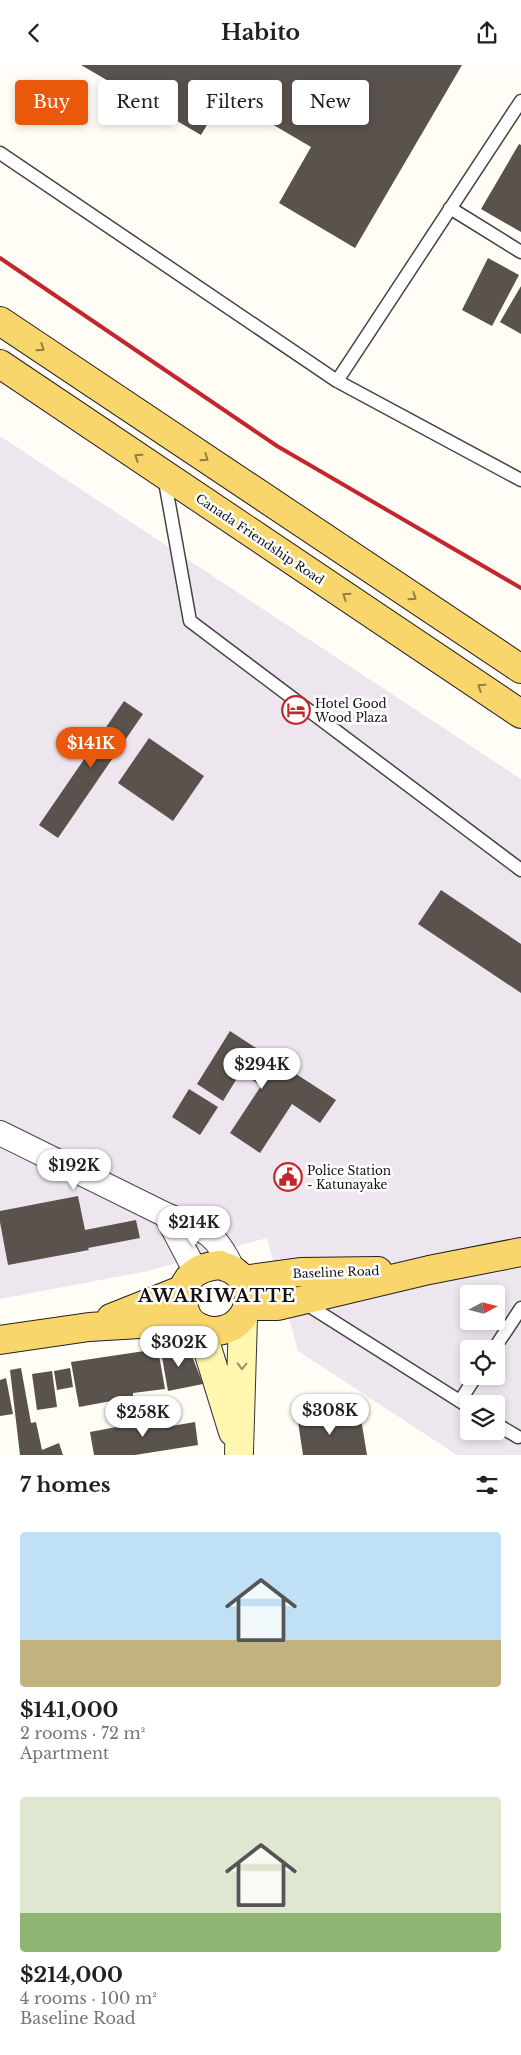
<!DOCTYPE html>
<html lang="en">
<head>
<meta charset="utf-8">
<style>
  body { margin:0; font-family:"Libre Baskerville",serif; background:#f2f2f2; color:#202124; height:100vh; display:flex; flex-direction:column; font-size:19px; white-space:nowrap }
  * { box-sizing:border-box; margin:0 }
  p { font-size:16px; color:#757577 }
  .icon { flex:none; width:28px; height:28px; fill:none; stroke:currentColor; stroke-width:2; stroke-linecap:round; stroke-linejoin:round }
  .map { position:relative; height:1390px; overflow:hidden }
  .details { display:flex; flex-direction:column; background:#fff; flex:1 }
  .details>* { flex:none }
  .guide { position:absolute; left:15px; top:15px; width:491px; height:45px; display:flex; gap:10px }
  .needle { width:32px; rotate:83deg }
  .tools { position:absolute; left:460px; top:1220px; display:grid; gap:10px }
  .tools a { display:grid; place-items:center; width:45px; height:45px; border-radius:5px; background:#fff; box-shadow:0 2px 8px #0003; font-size:25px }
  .price { position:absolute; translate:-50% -42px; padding:0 11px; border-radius:18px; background:#fff; color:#222; font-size:16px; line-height:32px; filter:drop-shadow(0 1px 2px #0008) }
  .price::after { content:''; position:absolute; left:50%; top:30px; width:15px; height:11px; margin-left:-8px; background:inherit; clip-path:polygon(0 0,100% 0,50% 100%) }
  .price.current { background:#ea580c; color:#fff }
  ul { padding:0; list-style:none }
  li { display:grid; align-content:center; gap:10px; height:265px; padding:0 20px }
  li span { display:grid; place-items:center; height:155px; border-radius:5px; color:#555 }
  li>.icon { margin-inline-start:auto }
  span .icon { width:90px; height:90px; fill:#fffc; stroke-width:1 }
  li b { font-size:21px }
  h2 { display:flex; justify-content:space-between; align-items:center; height:60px; padding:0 20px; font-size:21px }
  .chip { padding:0 18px; border-radius:5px; background:#fff; box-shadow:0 2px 8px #0003; font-size:18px; line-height:45px }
  .chip.current { background:#ea580c; color:#fff }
  header { display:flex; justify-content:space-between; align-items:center; height:65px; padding:0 20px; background:#fff; font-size:22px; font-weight:800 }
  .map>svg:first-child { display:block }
  .industrial { fill:#eee6ef; fill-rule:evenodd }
  .building { fill:#5a524d }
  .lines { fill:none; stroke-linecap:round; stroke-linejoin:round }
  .lane-casing { stroke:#444; stroke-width:15 }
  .street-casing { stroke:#444; stroke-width:26 }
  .secondary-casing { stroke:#333; stroke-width:30 }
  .primary-casing { stroke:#222; stroke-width:30 }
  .lane { stroke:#fff; stroke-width:12 }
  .street { stroke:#fff; stroke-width:24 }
  .secondary { stroke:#fff6b0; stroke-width:28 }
  .primary { stroke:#f9d66b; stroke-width:28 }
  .rail { stroke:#c4262e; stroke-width:4 }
  .oneway { stroke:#917d42 }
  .oneway2 { stroke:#948f68 }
  .labels { text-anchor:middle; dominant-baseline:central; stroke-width:5; stroke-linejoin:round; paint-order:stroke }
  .street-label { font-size:12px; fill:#111; stroke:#fff }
  .poi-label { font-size:12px; fill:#111; stroke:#fff; text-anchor:start }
  .district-label { font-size:18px; font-weight:bold; letter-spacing:1px; fill:#111; stroke:#fff }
</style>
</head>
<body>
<header><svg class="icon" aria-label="back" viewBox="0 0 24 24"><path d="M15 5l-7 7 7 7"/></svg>Habito<svg class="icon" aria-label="share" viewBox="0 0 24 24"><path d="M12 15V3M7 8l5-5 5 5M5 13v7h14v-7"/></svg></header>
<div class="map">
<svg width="521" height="1390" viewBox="0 0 521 1390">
  <rect width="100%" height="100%" fill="#fffdf5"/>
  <path class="industrial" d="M0,371l521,343v676h-64l-159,-104 -31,-113 -119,33 -148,28zM469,1229h27v27h-27zM469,1284h27v27h-27zM469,1339h27v27h-27z"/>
  <path class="building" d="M81,0h381l-107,183 -76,-45 32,-56 -87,-51 -23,39z
    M519,79l2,1v87l-40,-23z
    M488,193l31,17 -27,51 -30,-16z
    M521,221v48l-21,-12z
    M124,636l19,13 -85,124 -19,-13z
    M149,673l55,38 -31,45 -55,-38z
    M441,825l80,54v49l-103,-69z
    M230,966l106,69 -16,23 -28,-19 -32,49 -30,-20 31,-47 -20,-14 -18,29 -26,-17z
    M189,1024l29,18 -18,28 -28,-18z
    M78,1131l7,34 51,-10 4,18 -52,10 1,2 -81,15 -8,-43v-11z
    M176,1280l7,2 9,9 11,28 -35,7 -8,-45z
    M158,1284l7,40 -32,4v4l-54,10 -8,-45z
    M21,1303l10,55 5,-1 6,28 17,-7 4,12h-43l-10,-85z
    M70,1303l3,19 -16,3 -3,-19z
    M52,1306l5,36 -20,3 -5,-36z
    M6,1313l7,36 -13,2v-36z
    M321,1345l3,16 37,-7 6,36h-64l-6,-40z
    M164,1353l2,9 29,-5 3,23 -63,10h-41l-4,-23z"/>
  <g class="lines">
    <defs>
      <path id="lane" d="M0,88l337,228 184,99
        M450,143l71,44
        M337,316l184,-280
        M164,411l26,145 331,249
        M303,1237l166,105
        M494,1284l27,-41
        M460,1336l16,-25
        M496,1359l22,13"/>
      <path id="street" d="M0,1068l166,82c39,15 49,16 67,55
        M166,1150l30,57"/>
      <path id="secondary" d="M201,1263l32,104
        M239,1387l4,-135"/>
      <path id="primary" d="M0,256l521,348
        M0,299l521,350
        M220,1200c4,2 10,3 14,6 32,23 7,70 -31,58 -9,-3 -15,-8 -18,-18 -9,-28 8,-44 35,-46z
        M243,1215l57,-8 78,-1
        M248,1241h30l151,-36 92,-18
        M111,1253l73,-29
        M0,1275l89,-13 101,-6"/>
    </defs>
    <use href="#lane" class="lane-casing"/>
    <use href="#street" class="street-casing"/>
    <use href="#secondary" class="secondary-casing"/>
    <use href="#primary" class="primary-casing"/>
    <use href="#lane" class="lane"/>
    <use href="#street" class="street"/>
    <use href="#secondary" class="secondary"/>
    <use href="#primary" class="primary"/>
    <path class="rail" d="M0,193l277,188 244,142"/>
  </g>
  <defs><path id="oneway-chevron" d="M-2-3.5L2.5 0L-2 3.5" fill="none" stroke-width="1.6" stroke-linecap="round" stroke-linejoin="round" transform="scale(1.25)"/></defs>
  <g class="oneway">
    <use href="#oneway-chevron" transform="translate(41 283) rotate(34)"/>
    <use href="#oneway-chevron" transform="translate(138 392) rotate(-146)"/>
    <use href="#oneway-chevron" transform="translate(205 393) rotate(34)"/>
    <use href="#oneway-chevron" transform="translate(346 531) rotate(-146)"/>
    <use href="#oneway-chevron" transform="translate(413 532) rotate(34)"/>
    <use href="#oneway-chevron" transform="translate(481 622) rotate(-146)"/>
  </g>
  <use class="oneway2" href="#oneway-chevron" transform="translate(242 1301) rotate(92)"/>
  <defs>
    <symbol id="hotel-ring" viewBox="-11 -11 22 22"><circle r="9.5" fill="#fff" stroke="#c4262e" stroke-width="1.5"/><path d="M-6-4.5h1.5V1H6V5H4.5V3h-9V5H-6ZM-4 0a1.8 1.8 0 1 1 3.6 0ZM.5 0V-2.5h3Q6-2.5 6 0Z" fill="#c4262e"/></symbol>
    <symbol id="civic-ring" viewBox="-11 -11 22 22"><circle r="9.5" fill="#fff" stroke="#c4262e" stroke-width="1.5"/><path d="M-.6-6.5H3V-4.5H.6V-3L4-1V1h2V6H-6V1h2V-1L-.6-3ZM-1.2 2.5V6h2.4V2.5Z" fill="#c4262e"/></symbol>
  </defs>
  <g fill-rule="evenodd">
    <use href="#hotel-ring" x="280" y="629" width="32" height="32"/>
    <use href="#civic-ring" x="272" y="1096" width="32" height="32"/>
  </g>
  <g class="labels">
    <g class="street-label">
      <text transform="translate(260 474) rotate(34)">Canada Friendship Road</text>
      <text transform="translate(336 1207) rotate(-2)">Baseline Road</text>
    </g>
    <g class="poi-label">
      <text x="315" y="638">Hotel Good<tspan x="315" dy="14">Wood Plaza</tspan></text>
      <text x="307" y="1105">Police Station<tspan x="307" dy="14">- Katunayake</tspan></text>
    </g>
    <g class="district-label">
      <text x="217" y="1231">AWARIWATTE</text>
    </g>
  </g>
</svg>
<div class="tools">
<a><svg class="needle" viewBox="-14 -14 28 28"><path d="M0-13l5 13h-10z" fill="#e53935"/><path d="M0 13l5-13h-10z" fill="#757577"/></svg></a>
<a><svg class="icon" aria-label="locate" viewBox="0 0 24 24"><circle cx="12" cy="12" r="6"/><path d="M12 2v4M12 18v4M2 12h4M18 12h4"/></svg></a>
<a><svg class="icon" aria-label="layers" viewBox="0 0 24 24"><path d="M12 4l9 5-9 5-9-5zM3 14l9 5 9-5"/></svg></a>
</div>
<b class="price current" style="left:91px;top:704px">$141K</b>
<b class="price" style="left:262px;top:1025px">$294K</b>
<b class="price" style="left:74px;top:1126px">$192K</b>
<b class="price" style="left:194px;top:1183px">$214K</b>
<b class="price" style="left:179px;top:1303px">$302K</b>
<b class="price" style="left:330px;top:1371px">$308K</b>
<b class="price" style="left:143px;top:1373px">$258K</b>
<div class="guide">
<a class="chip current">Buy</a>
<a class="chip">Rent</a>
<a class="chip">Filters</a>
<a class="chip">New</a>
</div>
</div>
<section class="details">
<h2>7 homes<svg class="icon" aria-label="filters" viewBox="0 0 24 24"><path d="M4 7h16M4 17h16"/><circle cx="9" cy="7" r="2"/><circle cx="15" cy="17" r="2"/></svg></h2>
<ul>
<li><span style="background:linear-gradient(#bfe0f5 70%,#c2b280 0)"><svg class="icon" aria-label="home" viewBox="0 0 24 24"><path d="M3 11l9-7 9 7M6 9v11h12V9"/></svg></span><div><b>$141,000</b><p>2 rooms · 72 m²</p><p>Apartment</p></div></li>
<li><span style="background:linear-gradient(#dfe7d0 75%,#8fb573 0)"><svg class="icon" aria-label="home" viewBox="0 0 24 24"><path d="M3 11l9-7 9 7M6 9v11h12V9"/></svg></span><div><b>$214,000</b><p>4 rooms · 100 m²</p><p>Baseline Road</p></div></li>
</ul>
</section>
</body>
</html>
